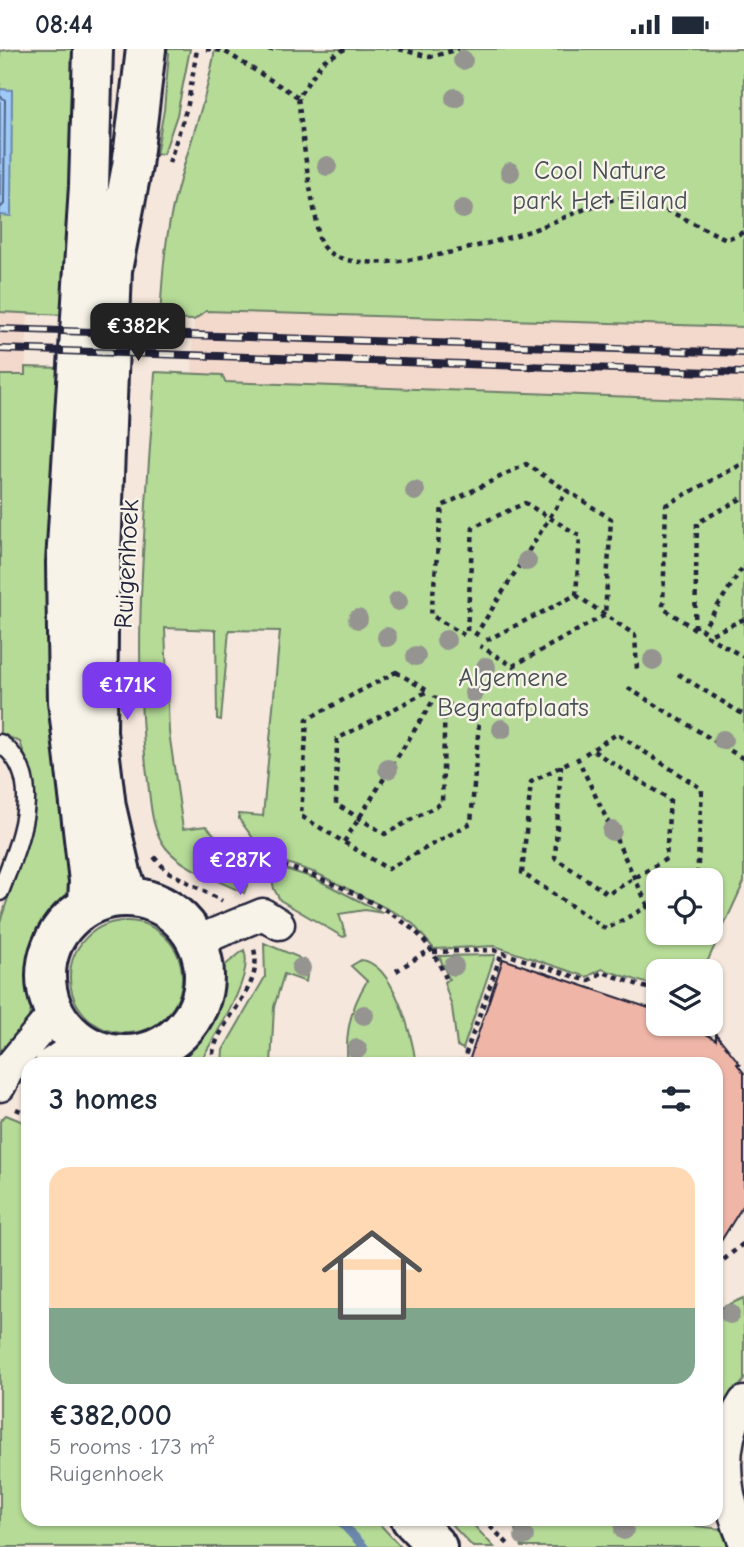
<!DOCTYPE html>
<html lang="en">
<head>
<meta charset="utf-8">
<style>
  body { margin:0; font-family:"Comic Neue",sans-serif; background:#f6f6f7; color:#1f2937; height:100vh; display:flex; flex-direction:column; font-size:26px; white-space:nowrap }
  * { box-sizing:border-box; margin:0 }
  p { font-size:23px; color:#747a83 }
  .icon { flex:none; width:38px; height:38px; fill:none; stroke:currentColor; stroke-width:2; stroke-linecap:round; stroke-linejoin:round }
  .map { position:relative; flex:1; overflow:hidden }
  .panel { position:absolute; left:21px; top:1008px; width:702px; height:469px; display:flex; flex-direction:column; background:#fff; border-radius:21px; box-shadow:0 2px 5px #0004 }
  .panel>* { flex:none }
  .fabs { position:absolute; left:646px; top:819px; display:grid; gap:14px }
  .fabs a { display:grid; place-items:center; width:77px; height:77px; border-radius:14px; background:#fff; box-shadow:0 2px 5px #0004; font-size:35px }
  .price { position:absolute; translate:-50% -60px; padding:0 16px; border-radius:14px; background:#7c3aed; color:#fff; font-size:23px; line-height:46px; filter:drop-shadow(0 2px 4px #0008) }
  .price::after { content:''; position:absolute; left:50%; top:42px; width:21px; height:16px; margin-left:-10px; background:inherit; clip-path:polygon(0 0,100% 0,50% 100%) }
  .price.selected { background:#222; color:#fff }
  ul { padding:0; list-style:none }
  li { display:grid; align-content:center; gap:14px; height:371px; padding:0 28px }
  li span { display:grid; place-items:center; height:217px; border-radius:21px; color:#555 }
  li>.icon { margin-inline-start:auto }
  span .icon { width:126px; height:126px; fill:#fffc; stroke-width:1 }
  li b { font-size:30px }
  h2 { display:flex; justify-content:space-between; align-items:center; height:84px; padding:0 28px; font-size:30px }
  .status { display:flex; justify-content:space-between; align-items:center; height:49px; padding:0 35px; background:#fff; direction:ltr }
  .status svg { height:19px; fill:currentColor }
  .map>svg:first-child { display:block }
  .built { fill:#f3d8cc }
  .green { fill:#b5db97; stroke:#6c7e69; stroke-width:2; fill-rule:evenodd }
  .water { fill:#9ecaf8; stroke:#6c87ac; stroke-width:2 }
  .lines { fill:none; stroke-linecap:round; stroke-linejoin:round }
  .shore { stroke:#546587; stroke-width:2 }
  .stream { stroke:#6c87ac; stroke-width:9 }
  .building { fill:#efb6a8; stroke:#22223b; stroke-width:2 }
  .service-casing { stroke:#22223b; stroke-width:21 }
  .minor-casing { stroke:#22223b; stroke-width:35 }
  .secondary-casing { stroke:#22223b; stroke-width:44 }
  .path { stroke:#22223b; stroke-width:4.5; stroke-dasharray:5 5; stroke-linecap:butt }
  .service { stroke:#f7f3e8; stroke-width:16 }
  .minor { stroke:#f7f3e8; stroke-width:30 }
  .secondary { stroke:#f7f3e8; stroke-width:38 }
  .rail-casing { stroke:#22223b; stroke-width:8 }
  .rail { stroke:#f7f3e8; stroke-width:5; stroke-dasharray:16; stroke-linecap:butt }
  .tree { fill:#959490 }
  .labels { text-anchor:middle; dominant-baseline:central; stroke-width:5; stroke-linejoin:round; paint-order:stroke }
  .park-label { font-size:26px; fill:#475052; stroke:#f7f3e8 }
  .street-label { font-size:26px; fill:#22223b; stroke:#f7f3e8 }
</style>
</head>
<body>
<div class="status"><b>08:44</b><svg viewBox="0 0 49 12"><path d="M0 12V9h3v3zM5 12V6h3v6zM10 12V3h3v9zM15 12V0h3v12zM26 1h20v11H26zM47 4h2v5h-2z"/></svg></div>
<div class="map">
<svg width="744" height="1498" viewBox="0 0 744 1498">
  <rect width="100%" height="100%" fill="#f5e7db"/>
  <filter id="ink" filterUnits="userSpaceOnUse"><feTurbulence type="fractalNoise" baseFrequency=".0143" numOctaves="2"/><feDisplacementMap in="SourceGraphic" scale="14" xChannelSelector="R" yChannelSelector="G"/><feConvolveMatrix kernelMatrix="1 2 1 2 8 2 1 2 1" color-interpolation-filters="sRGB"/></filter>
  <g filter="url(#ink)">
    <path class="built" d="M205,262l539,16v74l-520,-19 -2,-7 -30,-1 2,-54z
      M0,263l28,1 -3,62h-25z"/>
    <path class="green" d="M15,0h60l-10,266 -65,-3v-261z
      M163,0h27l-13,66 -13,38 -8,2 8,-45 5,-57z
      M215,0h529v278l-538,-16 -12,9 -34,-1c2,-36 4,-72 12,-108 12,-55 34,-106 43,-162z
      M25,318l38,1 10,520 -12,20 2,3 -22,30 -6,22 -1,37 -7,23 -27,35v-136l27,-81 7,-32 -2,-33 -12,-34 -20,-9v-358h25z
      M155,323l67,3 3,7 519,19v481l-41,89h-45v16l-56,-18 -15,8 -92,-31 -61,3 -21,-25 -11,-8 -86,-43 -50,-17 -27,-37v-5l24,2 17,-185 -51,-1 -8,90 -4,-1 -1,-89 -51,-2 4,104 14,97 23,-3 32,33 11,21 -5,13c-24,-12 -61,-24 -78,-45 -15,-19 -15,-43 -18,-66 -18,-135 -1,-274 7,-410zM658,831h52v53h-52z
      M269,815l45,14 69,35 -18,-3 -26,4 7,22 -3,1 -63,-37 -6,-11z
      M70 928a56 56 0 1 1 112 0a56 56 0 1 1-112 0Z
      M264,894l34,14 10,12 -2,13 -22,-8 -10,33 -3,57h-49l1,-14 42,-73z
      M244,901c11,27 -31,88 -45,114h-15c-1,-26 24,-41 31,-66 3,-9 2,-19 4,-28z
      M495,906l-32,94 -6,-3 -5,-39 -8,-25 5,-3 -10,-23z
      M361,911c33,3 51,76 55,104h-68c-4,-30 3,-57 19,-83l-16,-15z
      M6,1066l22,9v395h347l26,28h-401v-426z
      M744,1249v82l-15,20 -13,34v-124z
      M446,1470h22l26,28h-21z
      M522,1470h115l84,10 7,18h-206l-7,-17z"/>
    <path class="water" d="M0,40l12,1 -1,126 -11,-1z"/>
    <g class="lines">
      <path class="shore" d="M0,47l5,4 -1,104 -4,4"/>
      <path class="stream" d="M338,1470l26,28"/>
    </g>
    <path class="building" d="M503,910l155,52v13h32l26,16v-6l24,30h-3l7,9v131l-28,45v-185h-248z"/>
    <g class="lines">
      <defs>
        <path id="service" d="M0,694c49,36 17,103 0,149"/>
        <path id="minor" d="M197,892l66,-27 16,10
          M50,1015l32,-22
          M0,1037l10,-20 45,-54
          M744,1353c-28,43 -19,95 0,139"/>
        <path id="secondary" d="M130,847l-8,-19 -16,-70 -9,-75 1,-101 14,-361 20,-104 14,-117
          M46 927a79 79 0 1 1 158 0a79 79 0 1 1-158 0Z
          M88,856l1,-24 -21,-180 -2,-138 23,-377 4,-137
          M411,1470l26,28"/>
      </defs>
      <use href="#service" class="service-casing"/>
      <use href="#minor" class="minor-casing"/>
      <use href="#secondary" class="secondary-casing"/>
      <path class="path" d="M206,0l18,2 74,46
        M268,0l9,2
        M345,0l-22,12 -25,36c5,41 9,81 18,121 1,8 2,20 5,26 26,43 170,-1 209,-13 23,-8 74,-32 95,-34 22,-1 78,33 102,42l17,-7
        M399,0l31,8 29,-8
        M169,114l19,-59 9,-55
        M576,546l59,40 2,35
        M744,570l-37,17 37,21
        M695,579l2,-105 47,-26
        M695,580l-32,-21 3,-103 78,-42
        M467,582l6,-104 52,-24 55,33 -4,59 -93,47
        M701,583l43,-67
        M464,586l-33,-20 11,-109 84,-42 85,55 -6,96 -92,51 -33,-20
        M475,587l92,-146
        M396,623l32,19 -91,48 -1,65 49,30 57,-31 3,-101 34,20 -8,101 -83,46 -87,-53 6,-97z
        M678,625l66,41
        M628,639l116,71
        M585,705l32,-20 85,55 -5,91
        M577,708l71,149
        M569,713l-38,20 -9,91 84,56 52,-28
        M561,716l-6,93 53,36 58,-35 4,-59 -78,-50
        M344,793l92,-146
        M154,808l13,14 55,30
        M254,812c40,0 133,44 162,71 14,13 22,29 30,46
        M433,903l61,-2 94,31 15,-9 55,20
        M396,922l35,-22
        M708,922l4,-8
        M212,1015c-1,-42 53,-71 42,-115
        M462,1015l40,-112
        M16,1060l12,5
        M716,1217l28,-23
        M483,1470l28,28"/>
      <use href="#service" class="service"/>
      <use href="#minor" class="minor"/>
      <use href="#secondary" class="secondary"/>
      <defs>
        <path id="rail" d="M0,280l744,24
          M0,300l744,24"/>
      </defs>
      <use href="#rail" class="rail-casing"/>
      <use href="#rail" class="rail"/>
    </g>
    <g class="tree">
      <circle cx="463" cy="11" r="10"/>
      <circle cx="455" cy="49" r="10"/>
      <circle cx="327" cy="117" r="10"/>
      <circle cx="510" cy="123" r="10"/>
      <circle cx="463" cy="160" r="10"/>
      <circle cx="415" cy="442" r="10"/>
      <circle cx="527" cy="512" r="10"/>
      <circle cx="398" cy="552" r="10"/>
      <circle cx="358" cy="570" r="10"/>
      <circle cx="387" cy="588" r="10"/>
      <circle cx="446" cy="591" r="10"/>
      <circle cx="416" cy="607" r="10"/>
      <circle cx="653" cy="611" r="10"/>
      <circle cx="486" cy="618" r="10"/>
      <circle cx="474" cy="644" r="10"/>
      <circle cx="502" cy="680" r="10"/>
      <circle cx="723" cy="691" r="10"/>
      <circle cx="388" cy="720" r="10"/>
      <circle cx="612" cy="782" r="10"/>
      <circle cx="454" cy="917" r="10"/>
      <circle cx="301" cy="919" r="10"/>
      <circle cx="364" cy="966" r="10"/>
      <circle cx="357" cy="1000" r="10"/>
      <circle cx="730" cy="1265" r="10"/>
      <circle cx="624" cy="1481" r="10"/>
      <circle cx="524" cy="1487" r="10"/>
    </g>
  </g>
  <g class="labels">
    <g class="park-label">
      <text x="600" y="122">Cool Nature<tspan x="600" dy="30">park Het Eiland</tspan></text>
      <text x="513" y="629">Algemene<tspan x="513" dy="30">Begraafplaats</tspan></text>
    </g>
    <g class="street-label">
      <text transform="translate(127 515) rotate(-87)">Ruigenhoek</text>
    </g>
  </g>
</svg>
<div class="fabs">
<a><svg class="icon" aria-label="locate" viewBox="0 0 24 24"><circle cx="12" cy="12" r="6"/><path d="M12 2v4M12 18v4M2 12h4M18 12h4"/></svg></a>
<a><svg class="icon" aria-label="layers" viewBox="0 0 24 24"><path d="M12 4l9 5-9 5-9-5zM3 14l9 5 9-5"/></svg></a>
</div>
<b class="price selected" style="left:138px;top:314px">€382K</b>
<b class="price" style="left:127px;top:673px">€171K</b>
<b class="price" style="left:240px;top:848px">€287K</b>
<section class="panel">
<h2>3 homes<svg class="icon" aria-label="filters" viewBox="0 0 24 24"><path d="M4 7h16M4 17h16"/><circle cx="9" cy="7" r="2"/><circle cx="15" cy="17" r="2"/></svg></h2>
<ul>
<li><span style="background:linear-gradient(#ffd9b3 65%,#7fa58c 0)"><svg class="icon" aria-label="home" viewBox="0 0 24 24"><path d="M3 11l9-7 9 7M6 9v11h12V9"/></svg></span><div><b>€382,000</b><p>5 rooms · 173 m²</p><p>Ruigenhoek</p></div></li>
</ul>
</section>
</div>
</body>
</html>
